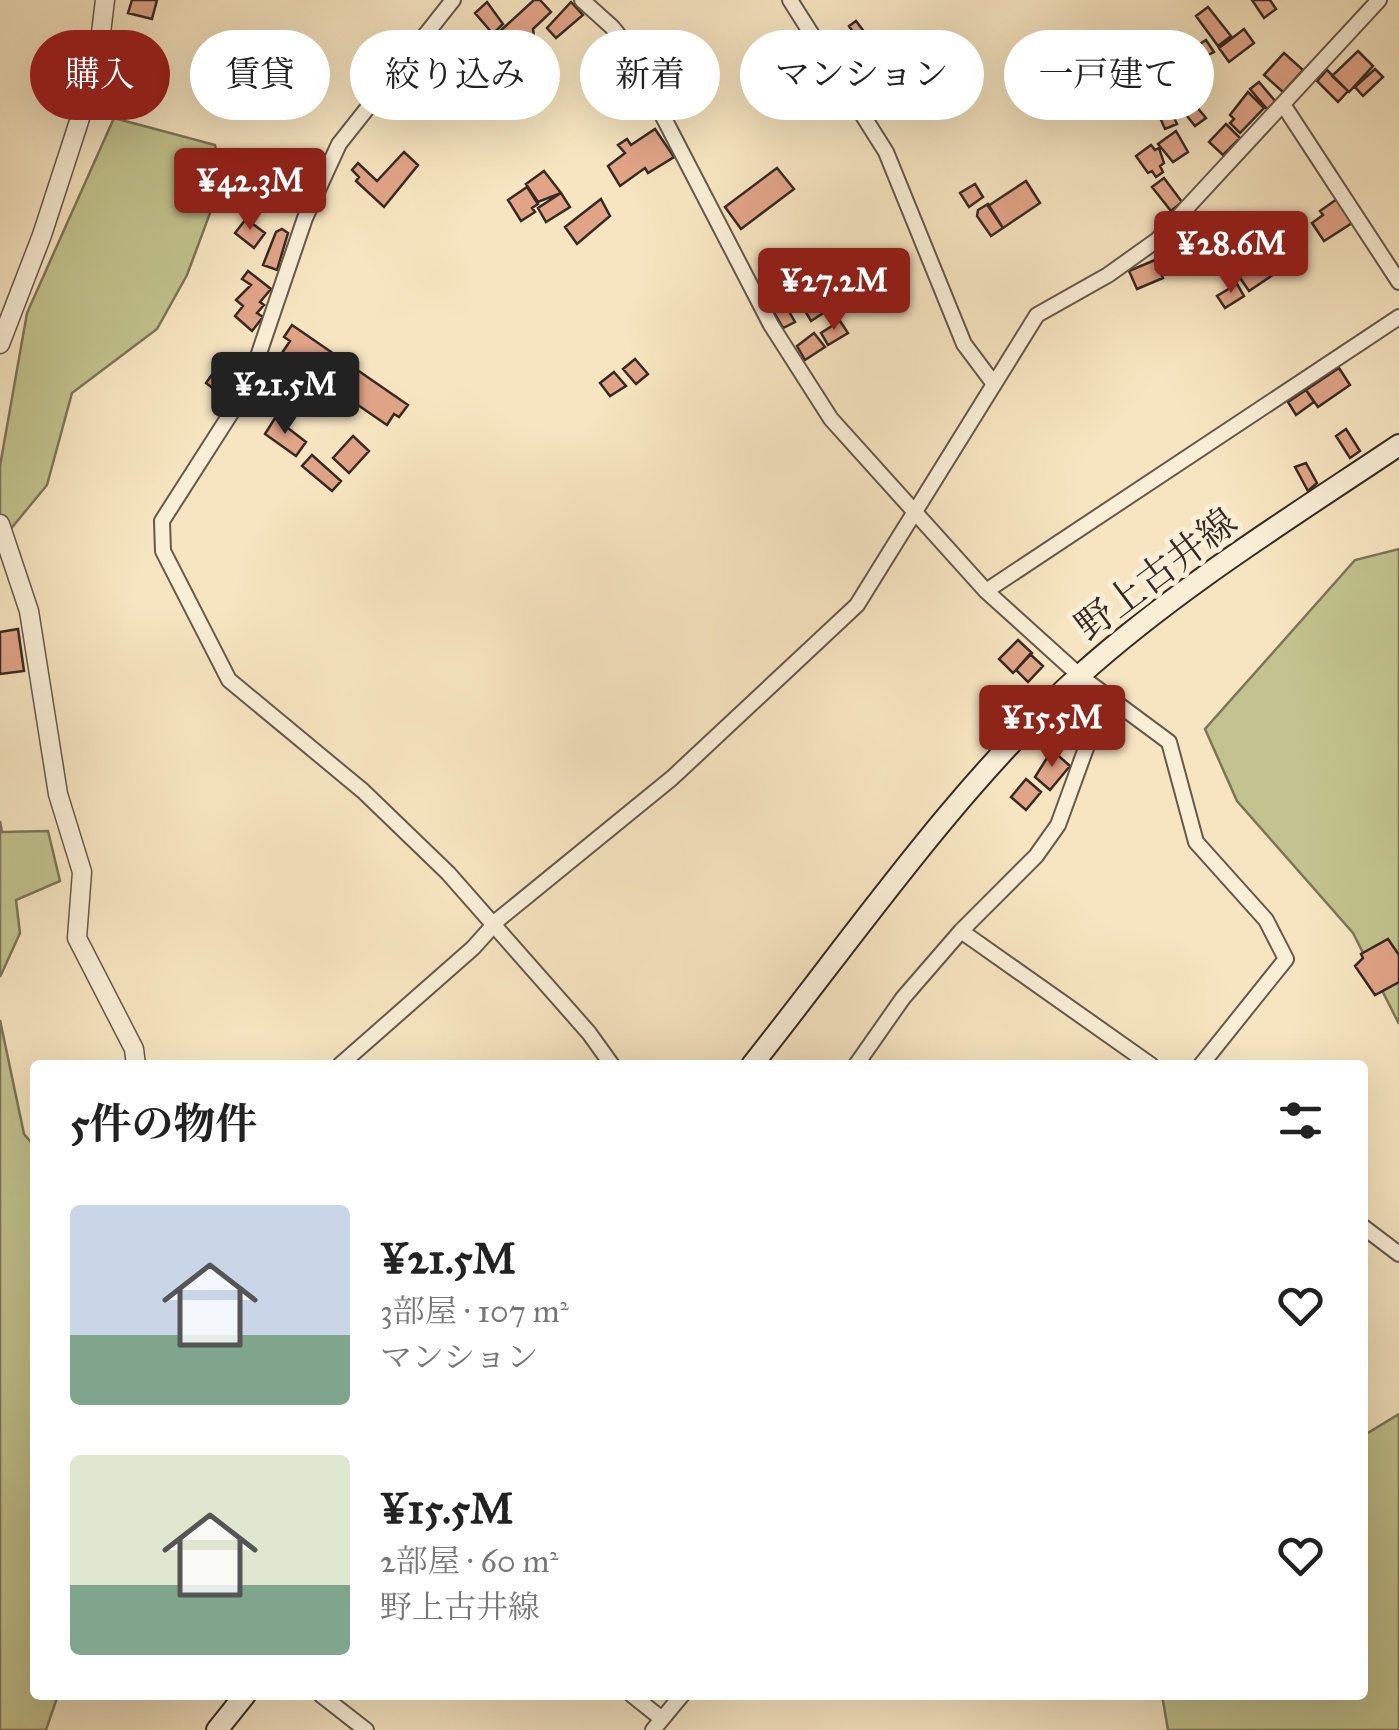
<!DOCTYPE html>
<html lang="ja">
<head>
<meta charset="utf-8">
<style>
  body { margin:0; font-family:"IM FELL Great Primer","Noto Serif JP",serif; background:#f2f2f2; color:#222; height:100vh; display:flex; flex-direction:column; font-size:38px; white-space:nowrap }
  * { box-sizing:border-box; margin:0 }
  p { font-size:32px; color:#767676 }
  .icon { flex:none; width:55px; height:55px; fill:none; stroke:currentColor; stroke-width:2; stroke-linecap:round; stroke-linejoin:round }
  .map { position:relative; flex:1; overflow:hidden }
  .drawer { position:absolute; left:30px; top:1060px; width:1338px; height:640px; display:flex; flex-direction:column; background:#fff; border-radius:10px; box-shadow:0 10px 40px #0002 }
  .drawer>* { flex:none }
  .top-card { position:absolute; left:30px; top:30px; width:1340px; height:90px; display:flex; gap:20px }
  .price { position:absolute; translate:-50% -85px; padding:0 22px; border-radius:10px; background:#8f2418; color:#fff; font-size:32px; line-height:65px; filter:drop-shadow(0 2px 5px #0008) }
  .price::after { content:''; position:absolute; left:50%; top:60px; width:30px; height:22px; margin-left:-15px; background:inherit; clip-path:polygon(0 0,100% 0,50% 100%) }
  .price.selected { background:#222; color:#fff }
  ul { padding:0; list-style:none }
  li { display:flex; align-items:center; gap:30px; height:250px; padding:0 40px }
  li span { display:grid; place-items:center; flex:none; width:280px; height:200px; border-radius:10px; color:#555 }
  li>.icon { margin-inline-start:auto }
  span .icon { width:120px; height:120px; fill:#fffc; stroke-width:1 }
  li b { font-size:42px }
  h2 { display:flex; justify-content:space-between; align-items:center; height:120px; padding:0 40px; font-size:42px }
  .pill { padding:0 35px; border-radius:45px; background:#fff; box-shadow:0 10px 40px #0002; font-size:35px; line-height:90px }
  .pill.selected { background:#8f2418; color:#fff }
  .map>svg:first-child { display:block }
  .green { fill:#c2c38e; stroke:#7c7659; stroke-width:2.5 }
  .building { fill:#e1a487; stroke:#362a24; stroke-width:2.5 }
  .lines { fill:none; stroke-linecap:round; stroke-linejoin:round }
  .minor-casing { stroke:#66594b; stroke-width:18 }
  .tertiary-casing { stroke:#66594b; stroke-width:21 }
  .secondary-casing { stroke:#362a24; stroke-width:24 }
  .minor { stroke:#f9eed6; stroke-width:14 }
  .tertiary { stroke:#f9eed6; stroke-width:18 }
  .secondary { stroke:#f9eed6; stroke-width:20 }
  .labels { text-anchor:middle; dominant-baseline:central; stroke-width:10; stroke-linejoin:round; paint-order:stroke }
  .street-label { font-size:38px; fill:#362a24; stroke:#f9eed6 }
</style>
</head>
<body>
<div class="map">
<svg width="1399" height="1730" viewBox="0 0 1399 1730">
  <rect width="100%" height="100%" fill="#f6e5c0"/>
  <filter id="stains"><feTurbulence type="fractalNoise" baseFrequency=".002" numOctaves="4"/><feColorMatrix values="0 0 0 0 .2 0 0 0 0 .09 0 0 0 0 .02 0 0 0 .5 -.17"/></filter>
  <radialGradient id="worn" r=".72"><stop offset=".6" stop-color="#630" stop-opacity="0"/><stop offset="1" stop-color="#630" stop-opacity=".3"/></radialGradient>
  <path class="green" d="M114,118l101,27 7,36 -35,94 -30,54 -85,64 -25,92 -47,57v-76l27,-153z
    M1399,549v475l-46,-91 -116,-132 -32,-72 150,-169z
    M0,821l2,11 46,-1 12,50 -44,19 4,33 -20,44z
    M0,1020l24,114 11,13v548h23l-12,35h-46z
    M1399,1414v316h-231l-6,-35h200l1,-259z"/>
  <path class="building" d="M132,0h25l-5,19 -24,-6z
    M534,0h6l11,12 -18,17 1,8 -21,12 -15,-16z
    M1252,0h18l6,9 -12,9z
    M487,2l16,22 -10,10 -18,-21z
    M571,2l12,13 -27,23 -9,-10z
    M1208,7l23,29 -13,10 -22,-30z
    M856,21l22,29 1,4 -8,6 -16,-18 3,-2 -9,-14z
    M1244,29l10,14 -25,19 -10,-14z
    M1206,40l8,12 -20,10 -7,-10z
    M128,42l22,6 -7,38 -22,-5z
    M1358,51l15,15 -24,26 -17,-16z
    M912,53l13,17 -21,18 -12,-17z
    M1284,53l19,17 -20,22 -19,-17z
    M1375,69l8,8 -20,19 -8,-9z
    M1327,70l21,21 -10,11 -21,-21z
    M1112,73l7,12 -15,9 -8,-11z
    M925,76l9,13 -14,10 -3,-4 -5,3 -6,-8z
    M1259,82l17,20 -9,7 -17,-20z
    M1120,89l9,15 -19,11 -9,-14z
    M1248,92l16,16 -24,25 -10,-10 4,-4 -4,-4z
    M1191,100l15,18 -11,8 -15,-19z
    M1169,106l8,18 -12,5 -8,-18z
    M1226,124l14,14 -17,17 -14,-13z
    M655,129l19,28 -26,16 -3,-5 -25,18 -12,-20 17,-13 -7,-8 9,-6 4,6z
    M1176,131l12,21 -15,10 -15,-18z
    M1151,145l4,5 4,-2 5,15 -4,3 3,6 -7,5 -4,-6 -4,2 -12,-17z
    M404,152l14,13 -34,42 -28,-26 3,-4 -7,-7 6,-7 19,18z
    M777,168l17,21 -53,40 -16,-22z
    M544,171l17,22 -23,9 -12,-18z
    M1164,178l18,24 -11,9 -19,-24z
    M1026,181l14,22 -37,25 -15,-22z
    M975,184l8,13 -14,10 -9,-14z
    M527,187l11,17 -6,4 3,4 -14,9 -13,-21z
    M561,193l9,14 -24,15 -8,-14z
    M601,199l9,17 -33,28 -12,-17z
    M1337,199l15,24 -28,18 -12,-18 11,-8 -3,-4z
    M988,204l15,24 -12,8 -14,-20 1,-6z
    M246,219l19,14 -11,15 -19,-15z
    M282,229l6,4 -11,37 -14,-5 13,-33z
    M1190,235l13,21 -11,7 -12,-21z
    M1265,254l12,18 -28,19 -11,-16z
    M1155,260l8,18 -26,11 -8,-18z
    M248,271l23,18 -11,13 4,3 -7,8 6,4 -11,14 -17,-15 8,-10 -7,-6 15,-15 -9,-6z
    M835,277l13,21 -18,12 -14,-22z
    M1237,284l7,12 -19,12 -8,-12z
    M815,289l13,21 -17,11 -13,-22z
    M778,292l17,30 -12,6 -17,-29z
    M840,321l8,12 -20,12 -7,-12z
    M292,325l116,80 -9,12 -5,-3 -7,11 -105,-72 8,-12 -6,-4z
    M814,333l11,14 -20,13 -8,-14z
    M223,359l18,14 -18,23 -17,-13z
    M635,359l13,15 -12,10 -13,-15z
    M1339,368l11,17 -32,22 -12,-17z
    M614,372l12,14 -16,10 -10,-13z
    M1306,390l8,12 -18,13 -8,-13z
    M275,418l31,24 -10,14 -31,-22z
    M1346,429l14,22 -10,7 -14,-22z
    M353,436l16,15 -20,22 -16,-15z
    M312,455l29,26 -9,10 -30,-25z
    M1306,463l11,20 -9,8 -13,-24z
    M18,629l6,42 -24,3v-42z
    M1018,640l14,13 -19,20 -14,-14z
    M1030,654l13,12 -15,16 -12,-12z
    M1052,750l18,16 -20,24 -15,-13z
    M1026,779l15,13 -15,18 -15,-13z
    M1388,939l11,16v27l-24,13 -20,-29 8,-8 -2,-4z"/>
  <g class="lines">
    <defs>
      <path id="minor" d="M453,0l-114,144 -34,74 -52,153 -20,39 -71,111 1,30 66,129 134,111 85,82 141,160 23,32
        M582,0l30,27 13,16 146,282 60,94 155,172 94,85 89,66 27,100 70,78 20,39 -85,106
        M790,0l96,152 78,192 30,40
        M1284,106l115,176
        M986,591l413,-274
        M961,931l190,134
        M340,1065l133,-117 26,-29 173,-141 185,-173 180,-290 71,-40 49,-35 222,-240
        M856,1065l47,-67 58,-67 75,-75 22,-31 47,-129
        M1362,1226l37,28
        M321,1695l45,35
        M632,1695l30,24
        M653,1730l29,-35"/>
      <path id="tertiary" d="M0,344l42,-109 55,-169 8,-66
        M0,524l29,87 29,183 24,78 -5,66 57,111 2,16"/>
      <path id="secondary" d="M752,1065c104,-131 203,-276 327,-389 98,-88 211,-158 320,-231
        M217,1730l28,-35"/>
    </defs>
    <use href="#minor" class="minor-casing"/>
    <use href="#tertiary" class="tertiary-casing"/>
    <use href="#secondary" class="secondary-casing"/>
    <use href="#minor" class="minor"/>
    <use href="#tertiary" class="tertiary"/>
    <use href="#secondary" class="secondary"/>
  </g>
  <g class="labels">
    <g class="street-label">
      <text transform="translate(1156 574) rotate(-37)">野上古井線</text>
    </g>
  </g>
  <rect width="100%" height="100%" filter="url(#stains)"/>
  <rect width="100%" height="100%" fill="url(#worn)"/>
</svg>
<b class="price" style="left:250px;top:233px">¥42.3M</b>
<b class="price" style="left:1231px;top:296px">¥28.6M</b>
<b class="price" style="left:834px;top:333px">¥27.2M</b>
<b class="price selected" style="left:285px;top:437px">¥21.5M</b>
<b class="price" style="left:1052px;top:770px">¥15.5M</b>
<div class="top-card">
<a class="pill selected">購入</a>
<a class="pill">賃貸</a>
<a class="pill">絞り込み</a>
<a class="pill">新着</a>
<a class="pill">マンション</a>
<a class="pill">一戸建て</a>
</div>
<section class="drawer">
<h2>5件の物件<svg class="icon" aria-label="filters" viewBox="0 0 24 24"><path d="M4 7h16M4 17h16"/><circle cx="9" cy="7" r="2"/><circle cx="15" cy="17" r="2"/></svg></h2>
<ul>
<li><span style="background:linear-gradient(#c9d6e8 65%,#7fa58c 0)"><svg class="icon" aria-label="home" viewBox="0 0 24 24"><path d="M3 11l9-7 9 7M6 9v11h12V9"/></svg></span><div><b>¥21.5M</b><p>3部屋 · 107 m²</p><p>マンション</p></div><svg class="icon" aria-label="heart" viewBox="0 0 24 24"><path d="M12 20l-8-8c-3-5 5-10 8-4 3-6 11-1 8 4z"/></svg></li>
<li><span style="background:linear-gradient(#dfe7d0 65%,#7fa58c 0)"><svg class="icon" aria-label="home" viewBox="0 0 24 24"><path d="M3 11l9-7 9 7M6 9v11h12V9"/></svg></span><div><b>¥15.5M</b><p>2部屋 · 60 m²</p><p>野上古井線</p></div><svg class="icon" aria-label="heart" viewBox="0 0 24 24"><path d="M12 20l-8-8c-3-5 5-10 8-4 3-6 11-1 8 4z"/></svg></li>
</ul>
</section>
</div>
</body>
</html>
